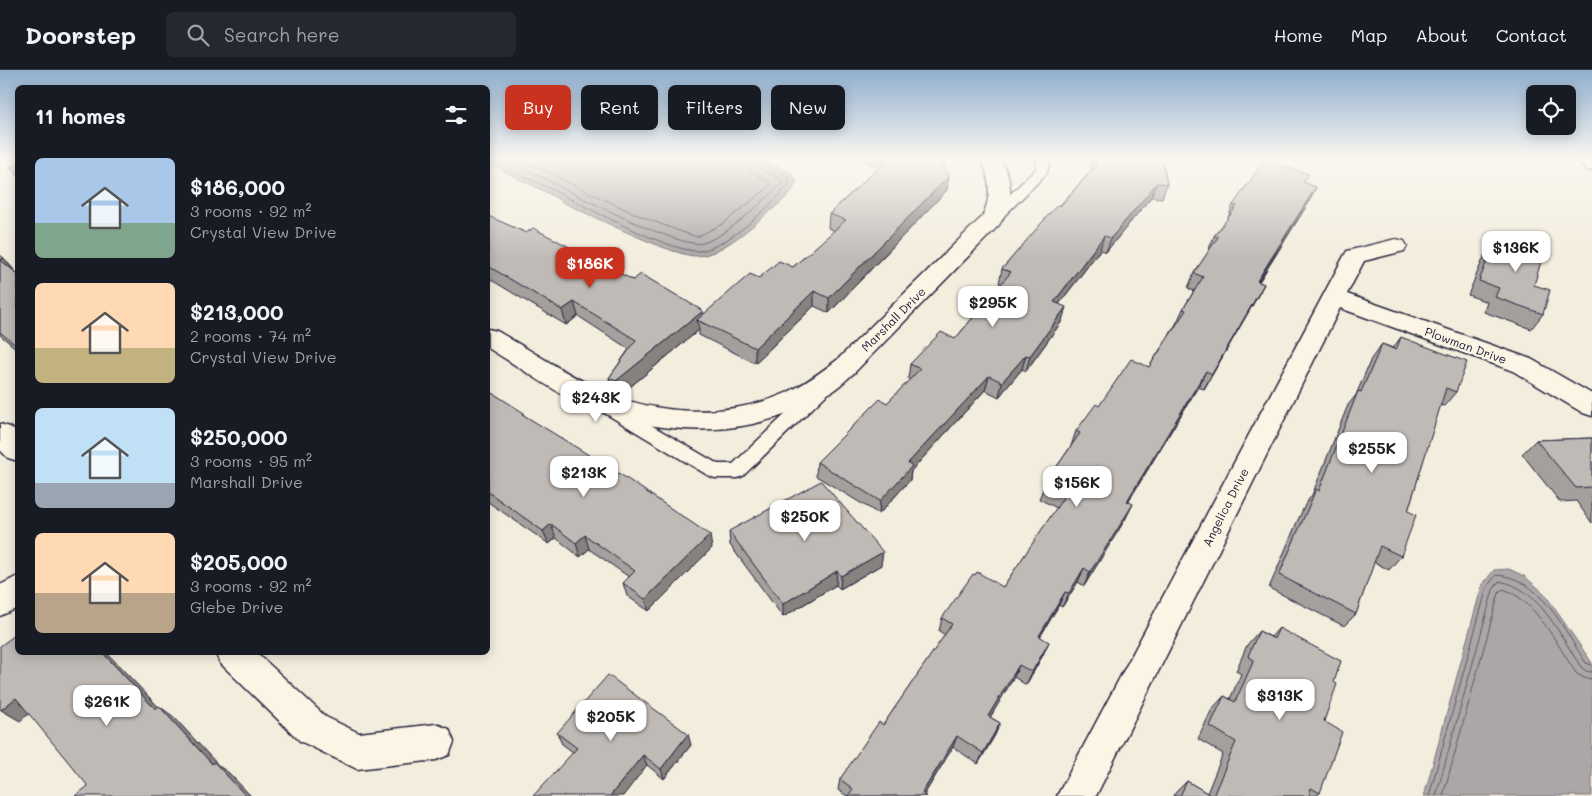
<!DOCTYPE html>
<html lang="en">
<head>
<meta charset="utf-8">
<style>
  body { margin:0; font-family:Mali,sans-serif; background:#242831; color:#f1f3f6; height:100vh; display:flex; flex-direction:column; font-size:19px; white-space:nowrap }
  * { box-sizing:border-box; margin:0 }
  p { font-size:16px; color:#9ea1a6 }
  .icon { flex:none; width:28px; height:28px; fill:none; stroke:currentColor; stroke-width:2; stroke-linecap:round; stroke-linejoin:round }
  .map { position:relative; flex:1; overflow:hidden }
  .panel { position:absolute; left:15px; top:15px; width:475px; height:570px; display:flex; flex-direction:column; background:#171b24; border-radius:8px; box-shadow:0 2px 12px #0003 }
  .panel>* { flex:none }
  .hud { position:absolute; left:505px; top:15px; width:475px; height:45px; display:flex; gap:10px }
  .buttons { position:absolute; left:1526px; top:15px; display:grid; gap:10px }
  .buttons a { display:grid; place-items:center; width:50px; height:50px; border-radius:8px; background:#171b24; box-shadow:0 2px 12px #0003; font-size:25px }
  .price { position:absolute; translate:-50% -42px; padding:0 11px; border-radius:10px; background:#fff; color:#222; font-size:16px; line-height:32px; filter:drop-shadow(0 1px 2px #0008) }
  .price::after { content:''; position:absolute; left:50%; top:30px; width:15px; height:11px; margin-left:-8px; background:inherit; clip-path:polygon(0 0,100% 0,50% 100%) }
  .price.current { background:#c8321e; color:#fff }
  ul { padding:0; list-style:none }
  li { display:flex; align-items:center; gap:15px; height:125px; padding:0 20px }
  li span { display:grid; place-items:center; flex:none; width:140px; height:100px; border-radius:8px; color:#555 }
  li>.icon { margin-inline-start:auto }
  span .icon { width:60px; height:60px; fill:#fffc; stroke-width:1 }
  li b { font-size:21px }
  h2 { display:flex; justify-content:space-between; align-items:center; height:60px; padding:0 20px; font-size:21px }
  .tag { padding:0 18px; border-radius:8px; background:#171b24; box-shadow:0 2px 12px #0003; font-size:18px; line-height:45px }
  .tag.current { background:#c8321e; color:#fff }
  header { display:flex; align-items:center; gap:30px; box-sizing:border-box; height:70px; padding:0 25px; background:#171b24; border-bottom:1px solid #363941 }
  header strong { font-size:24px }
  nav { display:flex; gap:28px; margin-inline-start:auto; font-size:18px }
  .search { width:350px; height:45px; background:#242831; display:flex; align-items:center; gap:12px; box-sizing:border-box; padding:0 18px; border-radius:8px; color:#9ea1a6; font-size:19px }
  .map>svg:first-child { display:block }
  .water { fill:#aca7a6; stroke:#75727b }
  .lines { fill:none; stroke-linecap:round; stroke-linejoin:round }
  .shore { stroke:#595766; stroke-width:1 }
  .service-casing { stroke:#22223b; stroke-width:3 }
  .minor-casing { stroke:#22223b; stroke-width:3 }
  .tertiary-casing { stroke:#22223b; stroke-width:3 }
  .service { fill:#fcf5e5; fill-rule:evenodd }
  .minor { fill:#fcf5e5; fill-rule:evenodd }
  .tertiary { fill:#fcf5e5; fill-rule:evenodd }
  .wall { fill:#a4a09d; stroke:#22223b }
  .shaded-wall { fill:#86827f; stroke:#22223b }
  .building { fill:#bfbab6; stroke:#22223b }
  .labels { text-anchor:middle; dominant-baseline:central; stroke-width:4.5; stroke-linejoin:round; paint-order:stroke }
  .street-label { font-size:12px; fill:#22223b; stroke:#fcf5e5 }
</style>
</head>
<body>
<header>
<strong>Doorstep</strong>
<div class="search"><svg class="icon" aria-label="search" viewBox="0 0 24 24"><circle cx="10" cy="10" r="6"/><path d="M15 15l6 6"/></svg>Search here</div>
<nav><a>Home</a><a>Map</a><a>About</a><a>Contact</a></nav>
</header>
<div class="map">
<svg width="1592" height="726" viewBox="0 0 1592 726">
  <rect width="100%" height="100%" fill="#f3edde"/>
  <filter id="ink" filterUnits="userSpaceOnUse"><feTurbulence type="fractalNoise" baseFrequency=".02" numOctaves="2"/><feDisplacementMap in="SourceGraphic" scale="10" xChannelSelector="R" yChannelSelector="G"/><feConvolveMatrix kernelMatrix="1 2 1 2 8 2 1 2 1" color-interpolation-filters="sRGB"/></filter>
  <g filter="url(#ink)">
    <path class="water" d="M497,88h263l31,14 5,9c-2,14 -23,27 -33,36 -15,13 -44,38 -65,39 -23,2 -109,-42 -134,-53 -23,-16 -51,-24 -74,-41z
      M1509,499l15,7 20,17 48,70v133h-168l58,-211 12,-15z"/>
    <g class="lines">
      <path class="shore" d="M498,88v4c16,11 34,18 51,26 28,14 123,66 151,63 28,-4 72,-46 90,-68l-2,-7 -26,-12 -2,-6
        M504,88c31,15 173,93 199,85 26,-8 58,-41 79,-59v-4l-24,-12 -4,-10
        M518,88c59,28 116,59 179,79l27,-14 46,-37 -1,-4 -18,-11 -5,-13
        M1429,726l58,-209 9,-12c45,2 68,55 90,88l6,2
        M1436,726l57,-206 6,-9c40,6 62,56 82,86l5,4 6,1
        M1443,726l56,-203 4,-4c32,10 55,57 73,84l8,5 8,1"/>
      <defs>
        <path id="service" d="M1035,88h14l1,2 -3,13 -50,50h-10l-2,-3 2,-3 49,-48 1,-8z
          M822,313l6,2 2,4 -2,4 -85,83 -6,2h-22l-6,-2 -106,-64 -3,-4 3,-4 6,-2 6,2 103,60h15l83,-79z"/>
        <path id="minor" d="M980,88h20c13,22 14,45 -1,67l-144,147c-8,7 -15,14 -24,20 -76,48 -170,48 -252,11 -31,-15 -61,-37 -91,-55v-19l9,2c33,19 65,40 99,57 57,28 132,31 190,5 19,-9 35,-21 51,-33l145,-143c10,-20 9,-39 -2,-59z
          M1396,169l8,2 3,5 -3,5 -40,10 -17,33 184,65 61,35v22l-9,-3 -70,-42 -173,-63 -244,488h-39l287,-540 3,-5z
          M0,354l10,3 8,6v28l-10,-3 -8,-8z
          M18,506v32l-18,8v-31z
          M215,582h41l70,65 33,16 77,-9 13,5 5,13 -5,13 -13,5 -79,9 -57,-28 -80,-78z"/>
        <path id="tertiary" d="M1574,88h18v13l-7,-2z"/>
      </defs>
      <use href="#service" class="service-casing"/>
      <use href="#minor" class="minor-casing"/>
      <use href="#tertiary" class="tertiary-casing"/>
      <use href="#service" class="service"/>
      <use href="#minor" class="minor"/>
      <use href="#tertiary" class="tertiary"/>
    </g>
    <path class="wall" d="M857,88h89l-2,10 3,22 -118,123 -15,-7 -59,57 -56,-28v-5l-80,66 -7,-3 -3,-15 20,-29 -51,-33 -12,9 -78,-47v-62l145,64 71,35 55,-37 34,-11 42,-36 -7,-3 1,-14 50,-47z
      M1090,88h72l5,26 -5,14 -11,-1 -45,55 -6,-2 -41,54 3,17 -36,50 -4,-2 -23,28 -14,-7 -74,81 -1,9 -31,34 -63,-38 1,-14 70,-59 23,-23 -2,-1 2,-15 45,-25 46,-55 -2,-1 3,-14 89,-98z
      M18,93v13l-8,-9z
      M1304,113l5,19 -50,80 5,2 -8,15 -52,90 -6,-2 -70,115 -2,16 -42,68 -6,-4 -16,25 -3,-2 -19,32 3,18 -17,30 -12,-8 -24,40 10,6 -5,12 -17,29 -25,-17 -29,48 2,1h-79l-9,-6 2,-11 43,-54 62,-90 -6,-4 3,-13 61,-31 54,-79 -18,-9 6,-15 26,-38 5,-15 23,-25 50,-39 27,-43 7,-15 11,-18 -6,-3 6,-15 15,-21 -1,-1 6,-15 13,-16 6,-15z
      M1498,163l36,52 9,29 -12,15 -47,-17 3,-10 -19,-7 20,-48z
      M0,185l18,19v76l-18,-15z
      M1401,267l55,55 -12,14 -4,-1 -32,106 -7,45 -12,14 -15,-8 -18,52 -12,12 -75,-38 28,-66 9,-19 6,-8 36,-90 8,-10 15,-36 11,-15 11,4z
      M488,320l37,26 187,132 -63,63 -22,-15 -4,-13 6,-6 -40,-28 -9,8 -24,-19 -7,6 -61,-42z
      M1592,368v85l-16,-22 -16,1 -38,-48 14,-14z
      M729,461l152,34 -41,24 -4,-4 -53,32 -53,-72z
      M1279,558l55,54 -10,39 -4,72 -5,3h-141l1,-3 12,-12 20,12 16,-39 -25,-15 14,-30 12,-13 6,3 11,-25 -5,-3 11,-26 12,-14 12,6z
      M557,663l134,12 -27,34 -17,-14 -74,-13 -11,-8z"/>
    <path class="shaded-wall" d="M949,106l-2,14 -118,123v-15z
      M1157,113l-6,14 -45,55 5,-14z
      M1316,117l-7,15 -60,94 8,-15z
      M1104,166l-4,14 -50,66 4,-14z
      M4,188l12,15 -16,-13z
      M1264,214l-8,15 -52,90 8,-15z
      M814,221v15l-59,57v-15z
      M574,232l4,14 -12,9 -4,-15z
      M1066,237l-4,14 -36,50 4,-15z
      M703,241l2,13 -8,-4 2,10 -80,66 -3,-15z
      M1026,285l-4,14 -23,28 3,-15z
      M1206,301l-8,16 -78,128 7,-14z
      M989,306l-4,14 -74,81 -1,9 -31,34 1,-13 28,-38z
      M1133,434l-7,14 -16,26 -26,42 6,-14z
      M551,454l5,14 -7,6 -6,-13z
      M585,465l4,14 -9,8 -4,-14z
      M710,465l2,13 -63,63 -4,-12z
      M883,482l-2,13 -41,24 1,-13z
      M1084,498l-6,14 -16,25 7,-14z
      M837,501l-1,14 -53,32v-13z
      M1065,522l-6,13 -26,44 6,-13z
      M1049,572l-6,13 -17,30 6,-13z
      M102,582h4l65,68 -16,-11z
      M1019,595l-5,12 -30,51 4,-12z
      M16,628l19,11 -15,12 -19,-11z
      M159,636l15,11 45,49 10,7 22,23h-5l-34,-32z
      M1000,653l-5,12 -17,29 5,-11z
      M688,664l3,11 -27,34 -3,-10z
      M957,666l-4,11 -30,49 -1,-3z
      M643,685l4,10 -24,31h-13z"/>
    <path class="building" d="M889,88h57l-6,1 9,17 -120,122 -15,-7 -59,57 -58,-28 53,-46 9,4 20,-17 14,6 53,-47 -17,-6z
      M1096,88h66l5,26 -10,-1 -46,55 -7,-2 -50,66 12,5 -36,49 -4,-1 -24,27 -13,-6 -81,87 4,3 -32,35 -63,-39 63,-63 7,4 33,-34 -10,-5 31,-32 14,7 56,-67 -9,-3 55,-64 3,1 36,-40z
      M1264,91l45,13 -6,8 13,5 -59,94 7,3 -52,90 -6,-3 -79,130 6,3 -16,26 -27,42 -6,-4 -15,25 -4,-1 -26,44 10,6 -17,30 -13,-7 -31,51 12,7 -17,30 -26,-17 -35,57 4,3h-78l5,-7 -13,-10 39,-57 4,3 69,-101 -10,-6 31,-44 2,1 2,-3 26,15 62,-92 -20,-11 35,-51 -4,-2 20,-27 3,2 32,-47 18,8 37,-57 -3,-1 20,-32 -9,-4 24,-36 -4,-1 23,-30 -4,-1z
      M18,93v9l-8,-5z
      M488,146l38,17 7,-5 100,52 8,-6 62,37 -87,70 -7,-3 27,-38 -62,-38 -12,8 -74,-44z
      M1498,163l47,15 -11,37 16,5 -7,24 -48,-17 4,-9 -20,-7z
      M0,185l4,3 -4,2z
      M0,190l18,14v73l-18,-15z
      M1401,267l66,25 -11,30 -10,-4 -38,123 8,4 -15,41 -21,-10 -24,68 -77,-39 29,-67 8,-19 3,2 39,-100 3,1 21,-48 14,6z
      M488,320l36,23 -2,1 101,62 87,59 -65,64 -22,-16 12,-12 -50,-36 -9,8 -25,-19 -8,7 -55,-39z
      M1592,368v50l-1,-1 -15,1 -40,-48z
      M821,411l62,71 -42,24 -4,-5 -54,33 -54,-73z
      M1279,558l62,33 -7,21 3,2 -13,37 18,11 -22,61 -9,-5 -2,8h-96l23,-54 -26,-16 14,-30 11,6 19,-42 -6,-4 11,-25 15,8z
      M18,563v19h84l53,57 4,-3 53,58 2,-2 32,34h-171l13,-10 -72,-88 -15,12 -1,-1v-63z
      M608,605l80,59 -27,35 -18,-14 -33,41h-77l44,-48 -20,-15z
      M1187,711l25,15h-32z"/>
  </g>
  <linearGradient id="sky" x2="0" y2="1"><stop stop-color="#90afce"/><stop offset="0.47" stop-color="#faf7f0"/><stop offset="1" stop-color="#faf7f0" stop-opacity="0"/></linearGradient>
  <rect width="1592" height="189" fill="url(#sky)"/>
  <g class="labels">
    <g class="street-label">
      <text transform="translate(893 249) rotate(-45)">Marshall Drive</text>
      <text transform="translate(1466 275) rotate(20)">Plowman Drive</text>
      <text transform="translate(1225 437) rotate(-63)">Angelica Drive</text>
    </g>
  </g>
</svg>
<div class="buttons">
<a><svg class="icon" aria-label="locate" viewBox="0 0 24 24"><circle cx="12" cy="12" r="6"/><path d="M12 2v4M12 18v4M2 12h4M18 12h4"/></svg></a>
</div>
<b class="price" style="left:1516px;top:203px">$136K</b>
<b class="price current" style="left:590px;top:219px">$186K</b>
<b class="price" style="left:993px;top:258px">$295K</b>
<b class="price" style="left:596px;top:353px">$243K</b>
<b class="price" style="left:1372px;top:404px">$255K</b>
<b class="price" style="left:584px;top:428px">$213K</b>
<b class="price" style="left:1077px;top:438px">$156K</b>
<b class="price" style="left:805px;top:472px">$250K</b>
<b class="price" style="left:1280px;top:651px">$313K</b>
<b class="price" style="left:107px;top:657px">$261K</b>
<b class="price" style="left:611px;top:672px">$205K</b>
<div class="hud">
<a class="tag current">Buy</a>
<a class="tag">Rent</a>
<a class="tag">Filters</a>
<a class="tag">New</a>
</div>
<section class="panel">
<h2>11 homes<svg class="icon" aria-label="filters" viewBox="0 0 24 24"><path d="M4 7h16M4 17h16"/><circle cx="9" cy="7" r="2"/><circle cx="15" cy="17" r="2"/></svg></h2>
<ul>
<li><span style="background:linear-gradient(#a9c7e8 65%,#7fa58c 0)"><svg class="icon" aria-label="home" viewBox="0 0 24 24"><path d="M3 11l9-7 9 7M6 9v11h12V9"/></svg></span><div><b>$186,000</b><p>3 rooms · 92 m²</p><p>Crystal View Drive</p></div></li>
<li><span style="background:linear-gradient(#ffd9b3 65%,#c2b280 0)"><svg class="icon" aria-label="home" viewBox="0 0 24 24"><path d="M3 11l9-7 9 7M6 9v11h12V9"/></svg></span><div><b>$213,000</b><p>2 rooms · 74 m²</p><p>Crystal View Drive</p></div></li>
<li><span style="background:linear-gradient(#bfe0f5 75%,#9aa5b1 0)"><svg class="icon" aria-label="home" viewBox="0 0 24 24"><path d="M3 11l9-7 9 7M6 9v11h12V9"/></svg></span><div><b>$250,000</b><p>3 rooms · 95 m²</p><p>Marshall Drive</p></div></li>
<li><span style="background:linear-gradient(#ffd9b3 60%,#b9a48a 0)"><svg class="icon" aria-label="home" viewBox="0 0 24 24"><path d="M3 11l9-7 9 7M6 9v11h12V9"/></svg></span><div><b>$205,000</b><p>3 rooms · 92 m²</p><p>Glebe Drive</p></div></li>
</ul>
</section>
</div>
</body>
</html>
